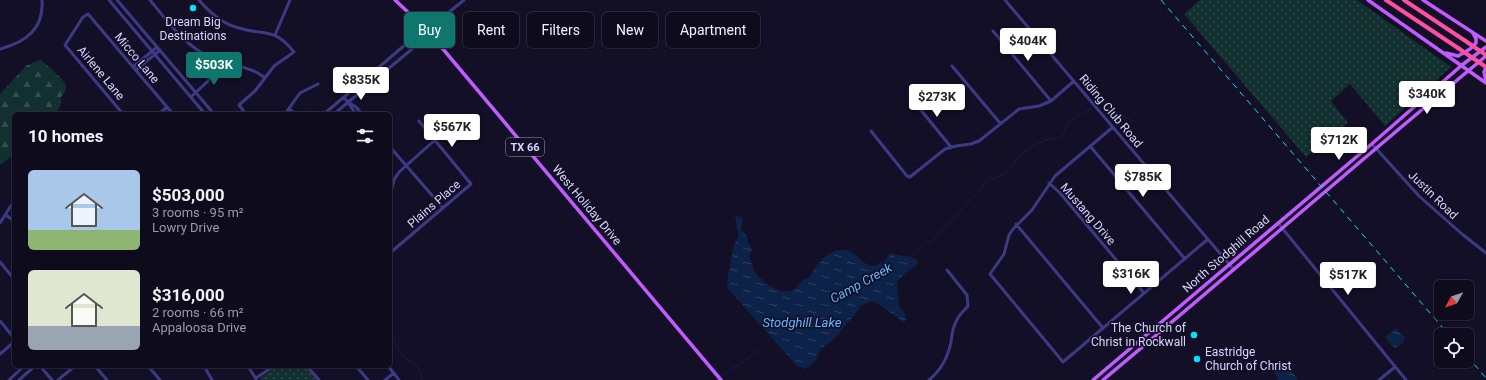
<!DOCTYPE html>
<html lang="en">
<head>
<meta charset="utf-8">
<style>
  body { margin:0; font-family:Roboto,sans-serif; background:#171425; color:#f1f3f6; height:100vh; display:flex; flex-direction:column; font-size:15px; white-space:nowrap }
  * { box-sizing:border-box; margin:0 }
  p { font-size:13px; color:#9b9ba3 }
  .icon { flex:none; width:22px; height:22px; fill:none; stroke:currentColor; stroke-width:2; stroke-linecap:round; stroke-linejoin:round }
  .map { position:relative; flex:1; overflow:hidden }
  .details { position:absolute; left:12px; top:112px; width:380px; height:256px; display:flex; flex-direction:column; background:#0e0b1c; border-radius:6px; box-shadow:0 1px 3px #0004,0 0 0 1px #2e2b3b }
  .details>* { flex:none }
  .top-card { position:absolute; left:404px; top:12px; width:380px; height:36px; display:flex; gap:8px }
  .needle { width:26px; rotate:230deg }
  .buttons { position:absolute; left:1434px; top:280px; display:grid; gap:8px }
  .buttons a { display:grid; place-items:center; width:40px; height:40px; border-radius:6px; background:#0e0b1c; box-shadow:0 1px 3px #0004,0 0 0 1px #2e2b3b; font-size:20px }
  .price { position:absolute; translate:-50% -34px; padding:0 9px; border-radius:4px; background:#fff; color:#222; font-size:13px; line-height:26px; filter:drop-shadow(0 1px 2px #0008) }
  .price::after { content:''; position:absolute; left:50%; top:24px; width:12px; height:9px; margin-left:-6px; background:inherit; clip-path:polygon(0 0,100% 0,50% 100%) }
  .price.current { background:#0f766e; color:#fff }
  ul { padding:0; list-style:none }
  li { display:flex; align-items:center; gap:12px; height:100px; padding:0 16px }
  li span { display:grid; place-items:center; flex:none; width:112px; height:80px; border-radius:6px; color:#555 }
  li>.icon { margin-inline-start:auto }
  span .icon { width:48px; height:48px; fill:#fffc; stroke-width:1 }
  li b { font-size:17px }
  h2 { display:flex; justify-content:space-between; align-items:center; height:48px; padding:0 16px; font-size:17px }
  .tag { padding:0 14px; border-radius:6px; background:#0e0b1c; box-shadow:0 1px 3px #0004,0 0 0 1px #2e2b3b; font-size:14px; line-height:36px }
  .tag.current { background:#0f766e; color:#fff }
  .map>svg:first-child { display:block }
  .grass { fill:url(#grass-dots) }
  .forest { fill:url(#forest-firs) }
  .water { fill:url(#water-ripples) }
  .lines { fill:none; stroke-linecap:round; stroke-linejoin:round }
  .stream { stroke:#0c2248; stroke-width:1 }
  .minor { stroke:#3d3a85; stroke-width:3 }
  .major { stroke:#c25bff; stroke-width:3.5 }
  .highway { stroke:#ff4fa3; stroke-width:4 }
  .rail { stroke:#00e5ff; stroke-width:1; stroke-dasharray:6 5; stroke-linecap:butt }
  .highway-bridge { stroke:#ff4fa3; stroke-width:4 }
  .poi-dot { fill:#00e5ff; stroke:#130f26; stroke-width:1.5 }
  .labels { text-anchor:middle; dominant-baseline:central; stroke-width:3.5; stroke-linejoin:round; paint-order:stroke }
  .shield { fill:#130f26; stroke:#9e99be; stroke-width:1 }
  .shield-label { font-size:11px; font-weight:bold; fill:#d9d4ff }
  .poi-label { font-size:12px; fill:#d9d4ff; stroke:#130f26 }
  .street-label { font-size:12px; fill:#d9d4ff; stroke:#130f26 }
  .water-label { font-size:13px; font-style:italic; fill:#62b6ff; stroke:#130f26 }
</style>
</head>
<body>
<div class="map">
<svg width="1486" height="380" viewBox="0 0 1486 380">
  <defs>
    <pattern id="grass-dots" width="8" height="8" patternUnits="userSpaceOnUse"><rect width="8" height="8" fill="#12302f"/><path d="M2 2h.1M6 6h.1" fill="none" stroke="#344d4e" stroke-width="1.8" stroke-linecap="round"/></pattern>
    <pattern id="forest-firs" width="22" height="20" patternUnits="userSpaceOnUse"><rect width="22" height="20" fill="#12302f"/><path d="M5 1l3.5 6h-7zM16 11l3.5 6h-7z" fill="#344d4e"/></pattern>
    <pattern id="water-ripples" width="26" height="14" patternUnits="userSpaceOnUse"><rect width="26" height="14" fill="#0c2248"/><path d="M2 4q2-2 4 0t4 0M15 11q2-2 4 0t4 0" fill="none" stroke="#2f4163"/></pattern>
  </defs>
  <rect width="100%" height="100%" fill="#130f26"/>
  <path class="grass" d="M1200,0h157l94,67 -66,59 -35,-42 -19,17 17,22 -42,34 -122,-143z
    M278,366h27l12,14h-57v-2z"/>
  <path class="forest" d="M41,60l20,18 5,7v5l-5,7v7l-5,10h-42v40l-14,11v-71l26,-28 10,-5z"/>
  <path class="water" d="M562,27l8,9v4l-8,6h-5l-6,-5v-4l4,-5z
    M735,216l5,1 3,2 -2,11 6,6 1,7 4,6 -3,9c4,5 4,12 8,17 8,8 25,22 38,14 2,-2 4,-5 6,-7 2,-3 7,-3 10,-7 6,-11 14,-23 29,-25 22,-4 25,36 51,3 9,4 18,1 27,8l-2,5 -7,4 -12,11 2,26 6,7 1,6 -3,2 -24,-18 -7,-3 -12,5 -3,6 -22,26 -14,11 -5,11 -6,6 -6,3 -7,-3 -69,-77 -1,-8 5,-25 1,-9 6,-11z
    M1396,328l9,10c-1,5 -6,9 -11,10l-9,-11z
    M1282,362h2l2,1 12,17h-20l-4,-8z"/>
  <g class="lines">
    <path class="stream" d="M1098,105l3,-2 29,17 5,1
      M308,111v3
      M926,243l5,-1 50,-53c8,-15 14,-8 24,-16 9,-7 12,-17 21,-23 7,-4 15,-9 23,-11 2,0 6,0 9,-1 7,-3 6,-10 10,-15 5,-7 17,-9 23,-15
      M910,257l11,-11
      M390,337l4,3 7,15 15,10 4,6 2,9
      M722,376c10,-9 21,-13 31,-21 7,-5 13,-12 19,-18"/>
    <path class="minor" d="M109,0l96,114
      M117,0l97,114
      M150,0c18,22 36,47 63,59 19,8 36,6 52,19
      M199,0c11,13 23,24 40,28 26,8 35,-1 55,24l-20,14 -19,25 -16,14 7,9
      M1005,0l229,270
      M993,31l58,70
      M275,35l15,-35
      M0,49c26,-7 44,-20 42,-49
      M952,66l48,57
      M133,67l24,-20
      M136,70l24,-20
      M191,97l17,-16 9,-21
      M344,97l12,17
      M911,98l40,49
      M348,102l8,5 6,7
      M289,109l7,5
      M67,113l3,1
      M123,114l-58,-69 18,-28 5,-3 85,100
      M159,114l8,-7
      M285,114l15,-21 18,-9
      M324,114l95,-81 8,-3 37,-30
      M334,114l90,-75 3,-9
      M1113,127l-58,49 -23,34 -19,19 -4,6 -5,19 -14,20 73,88 145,-123
      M871,131l36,45 3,1 35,-28 11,-3 15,-2 8,-3 40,-32 20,-3 12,-5 23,-20
      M1372,144l47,52 43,38 24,19
      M1090,146l95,113
      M390,147l53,61
      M1049,183l11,10 84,100
      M390,195l4,-15 5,-8 36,-32
      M6,215l8,6
      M0,223l14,-22
      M1278,223l128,157
      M1016,224l87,104
      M390,253l81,-69 -52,-63
      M0,262l14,17
      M0,321l14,17
      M0,354l14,-12
      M40,366l12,14
      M95,366l12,14
      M148,366l12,14
      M204,366l8,14
      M248,366l8,13
      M307,366l12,14
      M356,366l12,14
      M388,366l11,14
      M256,378l18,-12
      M9,380l15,-14
      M19,380l16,-14
      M58,380l17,-14
      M385,380l9,-7
      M929,380c12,-10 19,-23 22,-38 1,-6 1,-12 4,-18 2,-7 8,-13 13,-18l-1,-11 -20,-25
      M1379,380l16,-13"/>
    <path class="major" d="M395,0l32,30 294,350
      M1368,0l118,83
      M1423,0l63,41
      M1446,53l12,3 12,-7 6,-6v-4l-3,-6
      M1486,67l-2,5 2,9
      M1093,380l281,-238 88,-77 24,-18
      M1103,380c128,-107 254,-217 383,-324"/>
    <path class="highway" d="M1386,0l72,48
      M1404,0l60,40"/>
    <path class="rail" d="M1161,0l288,335
      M1467,356l19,22"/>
    <path class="highway-bridge" d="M1464,40l22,15
      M1458,48l28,19"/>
  </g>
  <g class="poi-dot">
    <circle cx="193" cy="8" r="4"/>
    <circle cx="1194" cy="335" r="4"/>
    <circle cx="1197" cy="359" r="4"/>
  </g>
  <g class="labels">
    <rect class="shield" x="506" y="138" width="38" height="18" rx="3"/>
    <g class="shield-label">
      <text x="525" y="147">TX 66</text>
    </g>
    <g class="poi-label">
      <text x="193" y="22">Dream Big<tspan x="193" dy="14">Destinations</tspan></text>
      <text x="1186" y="328" text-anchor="end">The Church of<tspan x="1186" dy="14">Christ in Rockwall</tspan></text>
      <text x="1205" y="352" text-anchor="start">Eastridge<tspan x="1205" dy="14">Church of Christ</tspan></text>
    </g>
    <g class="street-label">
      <text transform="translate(137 58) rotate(50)">Micco Lane</text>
      <text transform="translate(101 73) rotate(50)">Airlene Lane</text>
      <text transform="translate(1111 111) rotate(50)">Riding Club Road</text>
      <text transform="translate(1433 195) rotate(44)">Justin Road</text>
      <text transform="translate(434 204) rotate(-41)">Plains Place</text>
      <text transform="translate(587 205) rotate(50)">West Holiday Drive</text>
      <text transform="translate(1088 214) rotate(49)">Mustang Drive</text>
      <text transform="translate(1226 254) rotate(-41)">North Stodghill Road</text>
    </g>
    <g class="water-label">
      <text transform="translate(861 283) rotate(-29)">Camp Creek</text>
      <text x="802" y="322">Stodghill Lake</text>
    </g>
  </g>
</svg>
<div class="buttons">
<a><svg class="needle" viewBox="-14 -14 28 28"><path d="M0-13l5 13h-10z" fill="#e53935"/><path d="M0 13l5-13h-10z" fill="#9b9ba3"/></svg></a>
<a><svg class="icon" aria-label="locate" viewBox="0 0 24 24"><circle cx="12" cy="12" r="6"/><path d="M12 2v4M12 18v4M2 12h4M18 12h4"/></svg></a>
</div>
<b class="price" style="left:1028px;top:62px">$404K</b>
<b class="price current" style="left:214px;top:86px">$503K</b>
<b class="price" style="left:361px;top:101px">$835K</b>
<b class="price" style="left:1427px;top:115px">$340K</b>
<b class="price" style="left:937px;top:118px">$273K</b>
<b class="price" style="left:452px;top:148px">$567K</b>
<b class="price" style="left:1339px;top:161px">$712K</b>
<b class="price" style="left:1143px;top:198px">$785K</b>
<b class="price" style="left:1131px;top:295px">$316K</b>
<b class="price" style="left:1348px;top:296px">$517K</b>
<div class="top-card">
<a class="tag current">Buy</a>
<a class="tag">Rent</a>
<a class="tag">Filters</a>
<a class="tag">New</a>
<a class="tag">Apartment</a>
</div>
<section class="details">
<h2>10 homes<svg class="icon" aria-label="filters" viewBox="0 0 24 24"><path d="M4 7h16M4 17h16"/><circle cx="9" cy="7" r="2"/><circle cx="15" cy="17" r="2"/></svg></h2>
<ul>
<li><span style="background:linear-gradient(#a9c7e8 75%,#8fb573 0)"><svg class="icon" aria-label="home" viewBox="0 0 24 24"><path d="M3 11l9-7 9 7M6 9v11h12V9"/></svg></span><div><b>$503,000</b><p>3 rooms · 95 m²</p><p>Lowry Drive</p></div></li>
<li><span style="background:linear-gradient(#dfe7d0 70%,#9aa5b1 0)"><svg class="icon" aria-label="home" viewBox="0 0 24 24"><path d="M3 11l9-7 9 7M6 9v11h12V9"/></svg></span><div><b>$316,000</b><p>2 rooms · 66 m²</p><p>Appaloosa Drive</p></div></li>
</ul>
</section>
</div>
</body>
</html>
